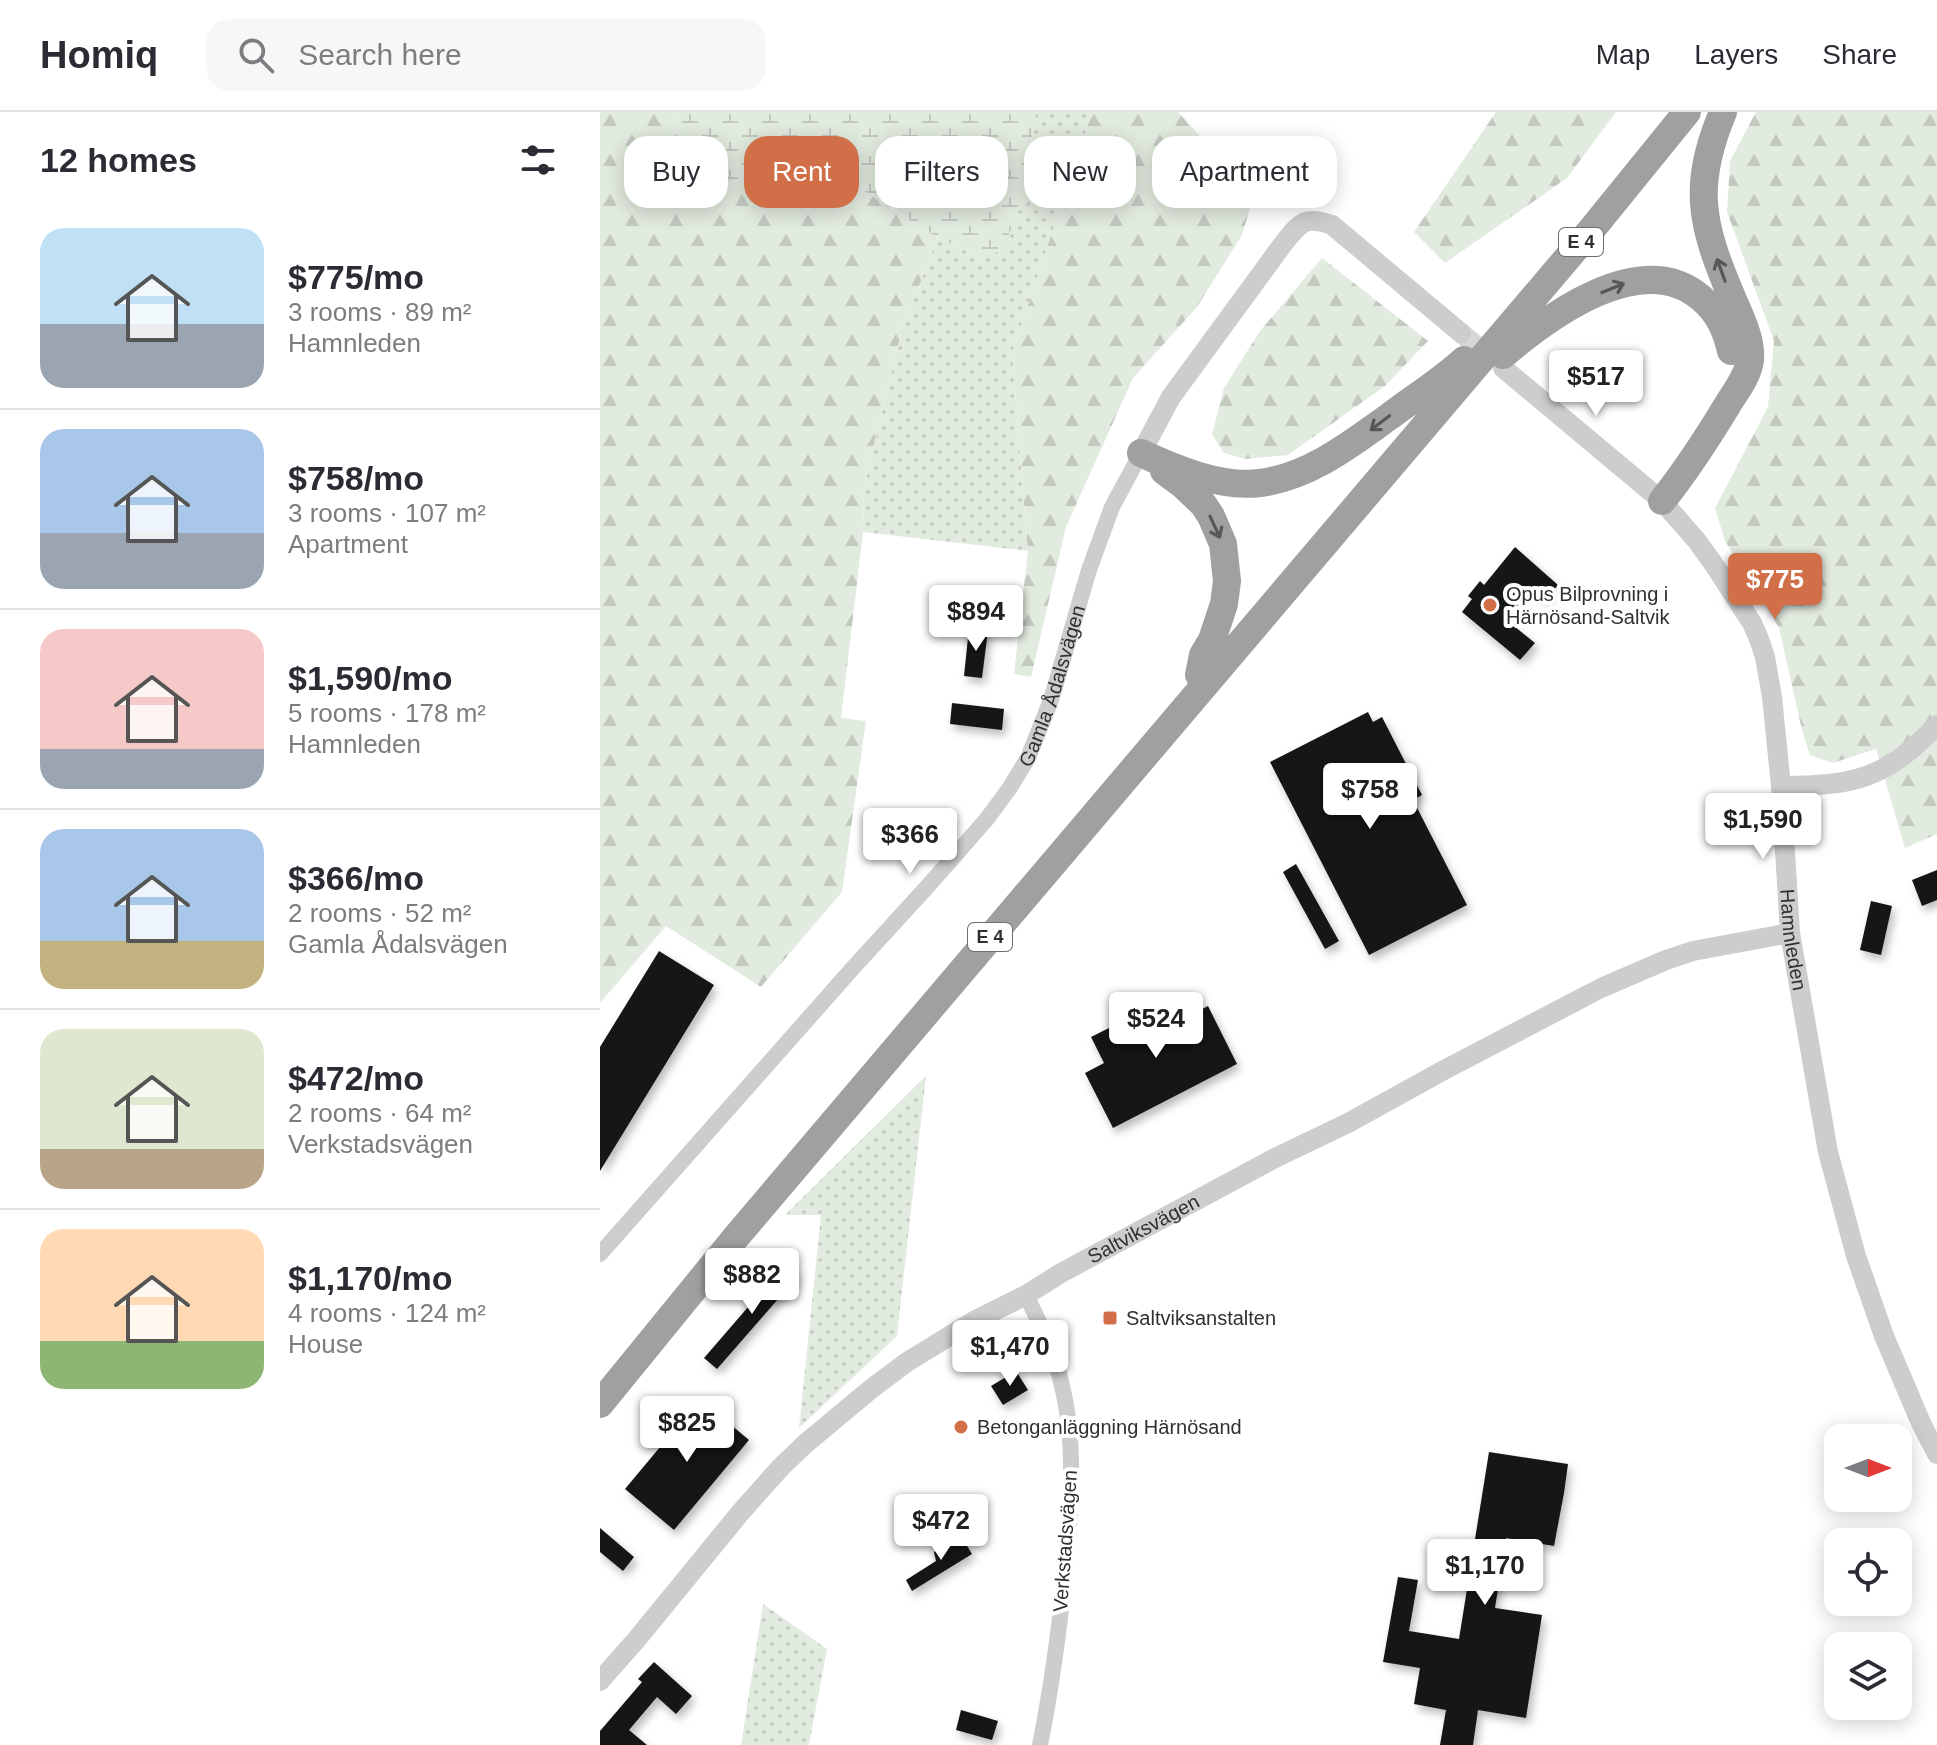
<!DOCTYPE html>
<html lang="en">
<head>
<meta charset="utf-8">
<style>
  body { margin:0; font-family:Arial,sans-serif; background:#f7f7f7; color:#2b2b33; height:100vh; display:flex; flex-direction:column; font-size:30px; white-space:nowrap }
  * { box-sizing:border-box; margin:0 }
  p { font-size:26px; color:#7c7c81 }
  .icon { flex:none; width:44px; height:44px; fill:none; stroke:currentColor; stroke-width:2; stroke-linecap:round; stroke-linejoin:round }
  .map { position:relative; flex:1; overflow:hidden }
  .details { display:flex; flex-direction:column; background:#fff; width:600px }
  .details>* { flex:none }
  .guide { position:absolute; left:24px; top:24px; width:760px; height:72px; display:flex; gap:16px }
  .needle { width:52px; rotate:90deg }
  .fabs { position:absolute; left:1224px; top:1312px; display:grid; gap:16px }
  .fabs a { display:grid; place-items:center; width:88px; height:88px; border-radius:16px; background:#fff; box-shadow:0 4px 20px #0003; font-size:40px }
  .price { position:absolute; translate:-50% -68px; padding:0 18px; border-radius:8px; background:#fff; color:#222; font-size:26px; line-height:52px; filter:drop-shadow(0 2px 4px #0008) }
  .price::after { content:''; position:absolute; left:50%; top:48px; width:24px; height:18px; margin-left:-12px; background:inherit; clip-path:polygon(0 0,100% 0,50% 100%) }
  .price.on { background:#d16f48; color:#fff }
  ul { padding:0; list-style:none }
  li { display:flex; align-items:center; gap:24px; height:200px; padding:0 40px }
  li+li { border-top:2px solid #e1e1e2 }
  li span { display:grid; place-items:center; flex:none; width:224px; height:160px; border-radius:24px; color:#555 }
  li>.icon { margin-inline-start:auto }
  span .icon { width:96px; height:96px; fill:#fffc; stroke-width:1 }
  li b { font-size:34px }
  h2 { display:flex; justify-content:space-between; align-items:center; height:96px; padding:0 40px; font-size:34px }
  .pill { padding:0 28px; border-radius:24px; background:#fff; box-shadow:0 4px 20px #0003; font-size:28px; line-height:72px }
  .pill.on { background:#d16f48; color:#fff }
  header { display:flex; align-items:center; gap:48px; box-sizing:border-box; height:112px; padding:0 40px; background:#fff; border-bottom:2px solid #e1e1e2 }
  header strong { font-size:38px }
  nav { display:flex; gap:44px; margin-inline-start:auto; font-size:28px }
  .search { width:560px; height:72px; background:#f7f7f7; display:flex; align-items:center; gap:20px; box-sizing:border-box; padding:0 28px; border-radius:24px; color:#7c7c81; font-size:30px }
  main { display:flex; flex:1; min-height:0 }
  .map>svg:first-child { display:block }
  .grass { fill:url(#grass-dots) }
  .forest { fill:url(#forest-firs) }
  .wetland { fill:url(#wetland-marsh) }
  .building { fill:#171717; filter:url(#shadow) }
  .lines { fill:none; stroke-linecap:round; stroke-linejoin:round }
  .tertiary-tunnel { stroke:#d6d6d6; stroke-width:20; stroke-dasharray:20 10; stroke-linecap:butt }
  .minor { stroke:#cdcdcd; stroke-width:16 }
  .tertiary { stroke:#cdcdcd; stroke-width:20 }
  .trunk { stroke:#a0a0a0; stroke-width:28 }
  .oneway { stroke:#575757 }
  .poi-dot { fill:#d16f48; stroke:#fff; stroke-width:3 }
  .labels { text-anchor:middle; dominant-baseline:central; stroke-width:8; stroke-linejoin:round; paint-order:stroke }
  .shield { fill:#fff; stroke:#6e6e6e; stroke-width:2 }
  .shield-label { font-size:18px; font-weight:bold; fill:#303030 }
  .poi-label { font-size:20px; fill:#303030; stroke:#fff; text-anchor:start }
  .street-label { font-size:20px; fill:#303030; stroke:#fff }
</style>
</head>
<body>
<header>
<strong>Homiq</strong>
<div class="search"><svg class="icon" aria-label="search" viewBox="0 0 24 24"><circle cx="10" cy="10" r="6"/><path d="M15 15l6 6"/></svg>Search here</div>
<nav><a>Map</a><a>Layers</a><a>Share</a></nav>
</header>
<main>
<section class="details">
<h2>12 homes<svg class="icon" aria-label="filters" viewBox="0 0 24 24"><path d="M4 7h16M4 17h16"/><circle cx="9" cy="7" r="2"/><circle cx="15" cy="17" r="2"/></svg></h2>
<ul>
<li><span style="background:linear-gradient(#bfe0f5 60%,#9aa5b1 0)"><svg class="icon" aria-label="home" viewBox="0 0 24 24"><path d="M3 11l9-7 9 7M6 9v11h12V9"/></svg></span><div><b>$775/mo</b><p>3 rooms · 89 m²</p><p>Hamnleden</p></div></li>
<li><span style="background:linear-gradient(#a9c7e8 65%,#9aa5b1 0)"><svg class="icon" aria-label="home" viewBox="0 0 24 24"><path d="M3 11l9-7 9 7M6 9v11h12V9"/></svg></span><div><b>$758/mo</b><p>3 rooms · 107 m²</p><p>Apartment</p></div></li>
<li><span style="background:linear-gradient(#f6c9c9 75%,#9aa5b1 0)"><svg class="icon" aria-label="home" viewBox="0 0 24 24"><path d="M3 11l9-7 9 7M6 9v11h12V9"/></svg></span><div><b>$1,590/mo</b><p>5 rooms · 178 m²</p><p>Hamnleden</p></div></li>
<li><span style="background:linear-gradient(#a9c7e8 70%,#c2b280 0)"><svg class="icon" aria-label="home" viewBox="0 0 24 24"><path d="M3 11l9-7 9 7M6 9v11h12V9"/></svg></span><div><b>$366/mo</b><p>2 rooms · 52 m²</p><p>Gamla Ådalsvägen</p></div></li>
<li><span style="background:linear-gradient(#dfe7d0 75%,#b9a48a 0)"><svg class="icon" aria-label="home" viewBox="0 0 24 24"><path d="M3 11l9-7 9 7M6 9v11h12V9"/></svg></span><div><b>$472/mo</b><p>2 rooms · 64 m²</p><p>Verkstadsvägen</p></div></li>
<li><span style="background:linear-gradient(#ffd9b3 70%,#8fb573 0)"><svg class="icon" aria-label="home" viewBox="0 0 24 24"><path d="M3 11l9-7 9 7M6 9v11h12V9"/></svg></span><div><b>$1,170/mo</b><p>4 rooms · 124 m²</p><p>House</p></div></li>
</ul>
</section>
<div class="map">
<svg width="1337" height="1633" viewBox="0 0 1337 1633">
  <defs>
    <pattern id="grass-dots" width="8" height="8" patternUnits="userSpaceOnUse" patternTransform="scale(2)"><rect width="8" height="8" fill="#e2ebe0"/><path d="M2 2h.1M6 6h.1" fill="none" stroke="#c2cac0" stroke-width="1.8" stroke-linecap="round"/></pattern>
    <pattern id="forest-firs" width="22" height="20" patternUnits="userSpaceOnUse" patternTransform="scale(2)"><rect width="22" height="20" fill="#e2ebe0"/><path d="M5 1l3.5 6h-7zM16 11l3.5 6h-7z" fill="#c2cac0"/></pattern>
    <pattern id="wetland-marsh" width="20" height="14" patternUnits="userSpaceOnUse" patternTransform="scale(2)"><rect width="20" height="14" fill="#e2ebe0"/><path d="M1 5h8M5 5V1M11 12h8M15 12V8" fill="none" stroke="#c2cac0"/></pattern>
    <filter id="shadow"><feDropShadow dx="3.5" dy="5.5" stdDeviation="4" flood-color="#0004"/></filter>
  </defs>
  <rect width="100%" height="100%" fill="#fff"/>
  <path class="grass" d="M436,0h56l-80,241 16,198 -165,-19 1,-46 38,-157 36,-91 44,20 39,-56z
    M326,964l-29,260 -98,92 22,-213h-36z
    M163,1492l64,45 -18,96h-68z"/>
  <path class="forest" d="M0,0h80l-5,39 1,35 34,8 67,-35 68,20 93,59 -36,91 -38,157 -1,46 -22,186 25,3 -24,171 -81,95 -95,-61 -66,77z
    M492,0h86l76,83 -12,40 -45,72 -64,71 -67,149 -35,150 -17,-3 14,-123 -16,-198z
    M896,0h120l-49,66 -122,85 -31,-31z
    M1156,0h181v722l-32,14 -29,-99 -43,14 -23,-8 -8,-25 -23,-102 -54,-87 -10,-33 53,-101 6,-66 -47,-129 3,-51z
    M722,146l106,83 -43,45 -97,69 -43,4 -21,-6 -12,-19 12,-46 36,-57z"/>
  <path class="wetland" d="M80,0h356l-15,90 -18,48 -21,8 -44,-20 -93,-59 -68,-20 -67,35 -20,4 -14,-12 -1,-35z"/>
  <path class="building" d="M915,435l43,38 -13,15 -15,-14 -26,32 31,25 -15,17 -58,-48 10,-13 -4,-3 12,-15 4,4z
    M369,516l19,2 -6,48 -18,-2z
    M352,591l52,6 -2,21 -52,-6z
    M768,600l5,10 9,-5 40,78 -9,5 54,105 -98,50 -99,-193z
    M696,752l43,77 -14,8 -42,-77z
    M1337,758v30l-15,6 -10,-26z
    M1271,789l21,5 -11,49 -21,-5z
    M59,839l55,34 -114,186v-124z
    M567,887l12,22 29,-15 29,58 -124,64 -28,-55 19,-10 -13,-26z
    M186,1151l13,12 -82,94 -13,-11z
    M416,1259l12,19 -25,15 -12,-19z
    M100,1287l49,41 -75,90 -49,-41z
    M889,1340l79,12 -4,29 -10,53 -48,-8 -11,70 47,7 -16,103 -48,-8 -5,35h-33l6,-35 -32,-6 6,-36 -37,-6 15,-85 20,3 -9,51 50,8z
    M0,1416l34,29 -11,14 -23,-19z
    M361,1424l11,18 -60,37 -6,-11 30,-19 -2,-9z
    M54,1550l38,34 -16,18 -19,-17 -28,33 18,15h-47v-14l42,-49 -4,-3z
    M361,1598l37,11 -6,19 -36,-10z"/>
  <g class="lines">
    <path class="tertiary-tunnel" d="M861,221l36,30"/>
    <g class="minor">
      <path id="s1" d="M0,1142l252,-285 75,-82 59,-67 23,-31 19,-31 23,-58 38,-130 23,-63 29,-54"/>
      <path d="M426,1183c14,29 29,58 36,91 14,57 9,119 4,177 -6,61 -14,122 -26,182"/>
    </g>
    <g class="tertiary">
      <path id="s2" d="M903,256l159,133 35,40 18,25 37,57 7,16 6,18 7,40 9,89 9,147 38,219 28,104 28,80 37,87 16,31"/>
      <path d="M541,341l30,-56 112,-153c17,-21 22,-29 49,-19l129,108"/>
      <path d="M1181,674c73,0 104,-7 156,-61"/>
      <path id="s3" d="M0,1569l37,-42 103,-126 41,-46 24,-23 66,-55 36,-27 67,-41 52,-26 35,-22 216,-116 71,-34 96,-53 157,-82 65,-28 27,-9 97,-18"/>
    </g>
    <path class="trunk" d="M903,243c46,-39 139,-108 198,-57 17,14 25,31 30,53
      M541,341c34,16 80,35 119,30 49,-6 91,-39 130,-67 25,-19 51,-35 74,-56
      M564,359l19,14 20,19 8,12 12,28 4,37 -3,23 -12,36 -9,15 -4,20
      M1062,389c25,-31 46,-64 66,-97 8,-13 20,-28 22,-44 2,-22 -11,-45 -19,-65 -30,-71 -39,-109 -8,-183
      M0,1292l136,-167 856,-1008 95,-117"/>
  </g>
  <defs><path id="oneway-shaft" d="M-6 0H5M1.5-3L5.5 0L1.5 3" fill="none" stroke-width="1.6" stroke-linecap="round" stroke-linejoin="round" transform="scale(2)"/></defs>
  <g class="oneway">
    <use href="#oneway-shaft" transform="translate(1121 158) rotate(-110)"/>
    <use href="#oneway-shaft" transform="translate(1013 176) rotate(-22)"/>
    <use href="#oneway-shaft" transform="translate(780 311) rotate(143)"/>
    <use href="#oneway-shaft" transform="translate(615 415) rotate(65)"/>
  </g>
  <g class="poi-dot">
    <circle cx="890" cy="493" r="8"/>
    <rect x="502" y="1198" width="16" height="16" rx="4"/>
    <circle cx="361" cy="1315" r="8"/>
  </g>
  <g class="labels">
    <g class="shield">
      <rect x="959" y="116" width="44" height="28" rx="6"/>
      <rect x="368" y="811" width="44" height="28" rx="6"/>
    </g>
    <g class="shield-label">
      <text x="981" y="130">E 4</text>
      <text x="390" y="825">E 4</text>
    </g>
    <g class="poi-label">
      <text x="906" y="482">Opus Bilprovning i<tspan x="906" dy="23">Härnösand-Saltvik</tspan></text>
      <text x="526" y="1206">Saltviksanstalten</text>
      <text x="377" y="1315">Betonganläggning Härnösand</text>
    </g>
    <g class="street-label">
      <text stroke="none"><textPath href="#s1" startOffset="732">Gamla Ådalsvägen</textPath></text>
      <text stroke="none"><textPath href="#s2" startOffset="680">Hamnleden</textPath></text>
      <text stroke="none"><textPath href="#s3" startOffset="716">Saltviksvägen</textPath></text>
      <text transform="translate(465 1429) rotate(-86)">Verkstadsvägen</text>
    </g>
  </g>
</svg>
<div class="fabs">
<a><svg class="needle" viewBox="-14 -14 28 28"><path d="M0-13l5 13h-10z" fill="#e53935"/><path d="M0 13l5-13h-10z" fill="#7c7c81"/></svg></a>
<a><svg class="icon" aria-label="locate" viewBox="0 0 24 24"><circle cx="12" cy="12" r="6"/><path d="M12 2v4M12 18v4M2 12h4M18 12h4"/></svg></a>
<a><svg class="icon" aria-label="layers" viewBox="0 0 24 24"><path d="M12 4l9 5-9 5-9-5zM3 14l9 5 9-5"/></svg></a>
</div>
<b class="price" style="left:996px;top:306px">$517</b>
<b class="price on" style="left:1175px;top:509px">$775</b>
<b class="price" style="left:376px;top:541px">$894</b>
<b class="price" style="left:770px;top:719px">$758</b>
<b class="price" style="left:1163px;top:749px">$1,590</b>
<b class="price" style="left:310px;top:764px">$366</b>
<b class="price" style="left:556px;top:948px">$524</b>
<b class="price" style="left:152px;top:1204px">$882</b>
<b class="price" style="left:410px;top:1276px">$1,470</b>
<b class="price" style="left:87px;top:1352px">$825</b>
<b class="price" style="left:341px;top:1450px">$472</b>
<b class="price" style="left:885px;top:1495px">$1,170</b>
<div class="guide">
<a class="pill">Buy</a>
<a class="pill on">Rent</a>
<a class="pill">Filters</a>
<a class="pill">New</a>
<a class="pill">Apartment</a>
</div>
</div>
</main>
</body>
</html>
